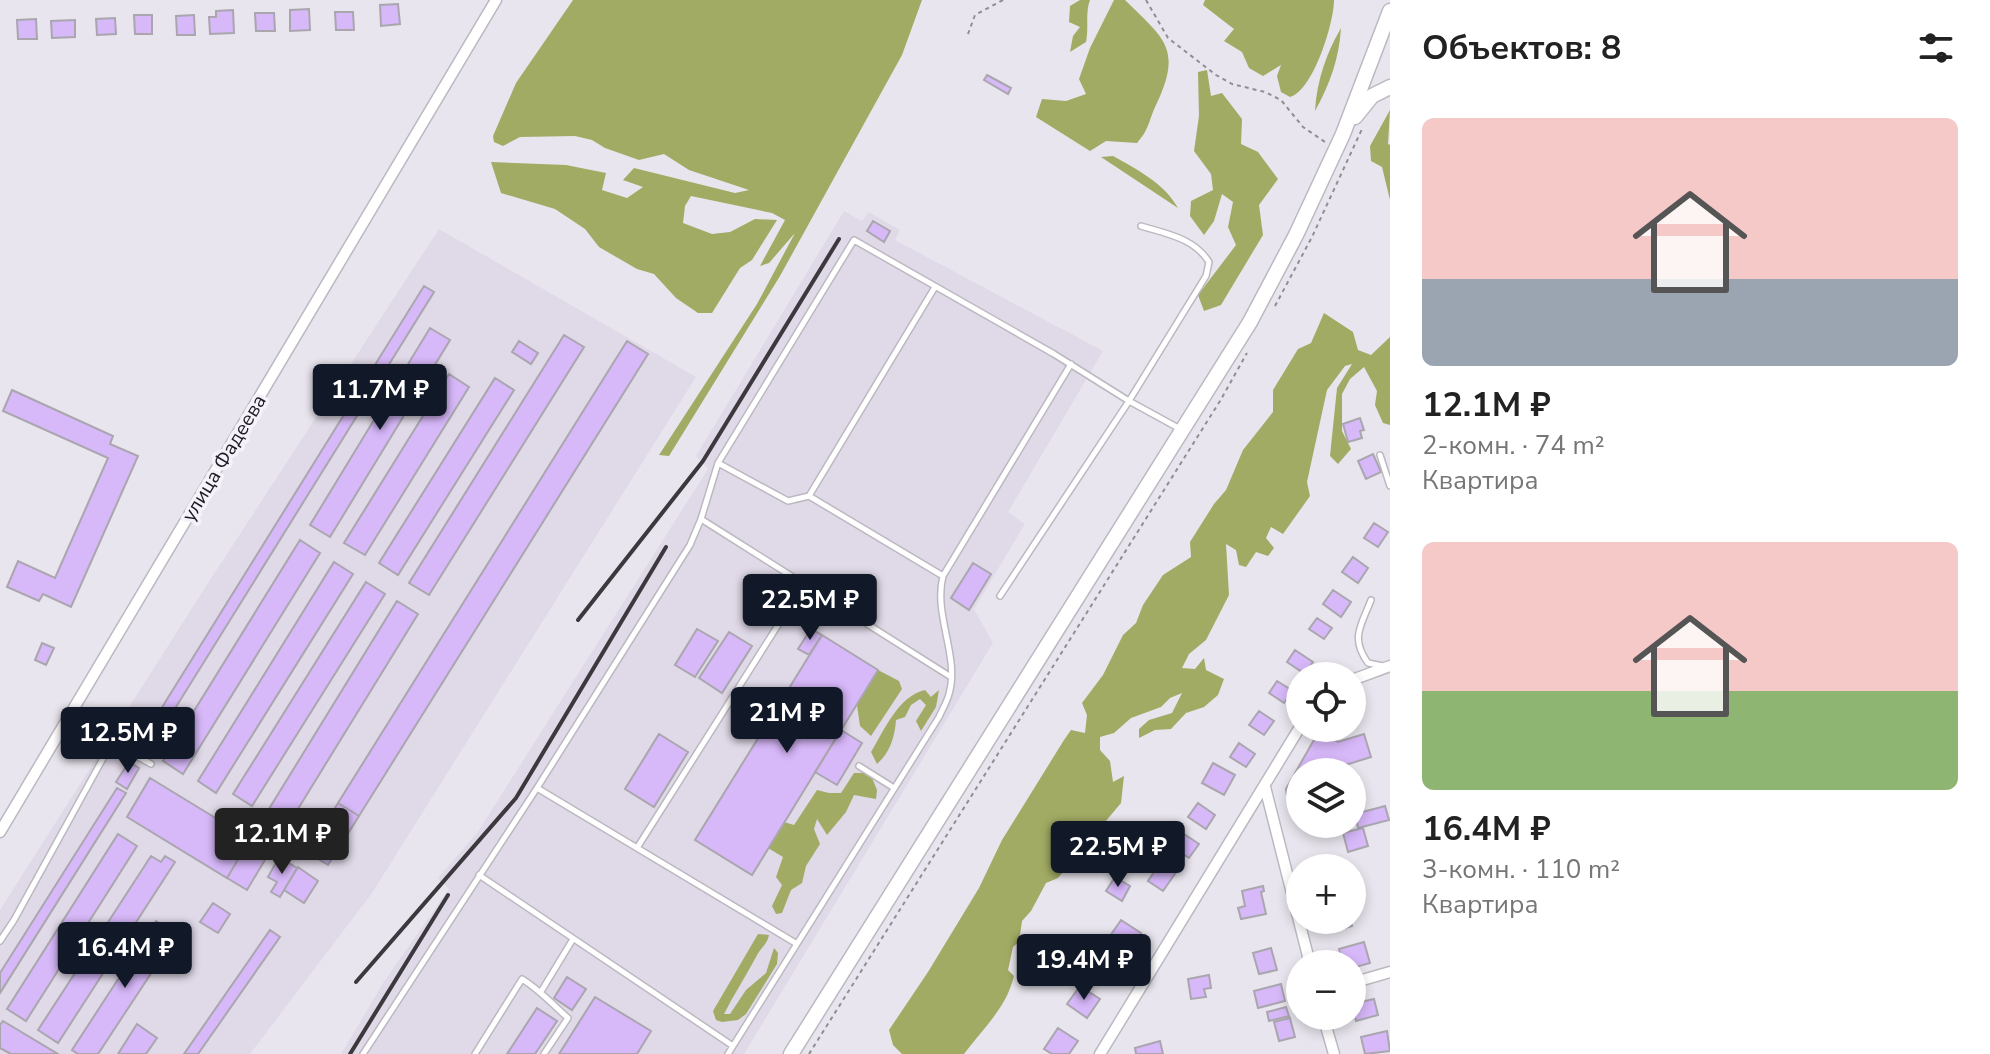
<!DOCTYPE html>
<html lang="ru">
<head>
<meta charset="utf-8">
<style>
  body { margin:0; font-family:"Nunito Sans",sans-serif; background:#f2f2f2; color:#222; height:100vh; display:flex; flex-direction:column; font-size:30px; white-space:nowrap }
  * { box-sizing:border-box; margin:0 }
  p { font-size:26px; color:#767676 }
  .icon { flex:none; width:44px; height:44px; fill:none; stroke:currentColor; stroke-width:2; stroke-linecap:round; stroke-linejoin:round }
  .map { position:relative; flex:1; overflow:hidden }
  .drawer { display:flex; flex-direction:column; background:#fff; width:600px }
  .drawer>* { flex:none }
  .tools { position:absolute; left:1286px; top:662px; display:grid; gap:16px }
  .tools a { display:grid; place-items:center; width:80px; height:80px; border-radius:50%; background:#fff; box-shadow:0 4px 12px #0003; font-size:40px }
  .price { position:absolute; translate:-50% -68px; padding:0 18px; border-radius:8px; background:#111827; color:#fff; font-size:26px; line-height:52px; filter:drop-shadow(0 2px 4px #0008) }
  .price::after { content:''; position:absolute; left:50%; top:48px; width:24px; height:18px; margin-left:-12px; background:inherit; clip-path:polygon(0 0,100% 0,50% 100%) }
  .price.selected { background:#222; color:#fff }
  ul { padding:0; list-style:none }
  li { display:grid; align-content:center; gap:16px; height:424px; padding:0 32px }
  li span { display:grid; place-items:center; height:248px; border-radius:12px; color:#555 }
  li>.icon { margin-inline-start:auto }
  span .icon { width:144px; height:144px; fill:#fffc; stroke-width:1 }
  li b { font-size:34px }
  h2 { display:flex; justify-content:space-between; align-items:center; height:96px; padding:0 32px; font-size:34px }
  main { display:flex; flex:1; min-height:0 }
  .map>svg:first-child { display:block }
  .built { fill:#e0d9e8 }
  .forest { fill:#a1ab63 }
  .building { fill:#d7b8f9; stroke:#a9a6ae; stroke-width:2 }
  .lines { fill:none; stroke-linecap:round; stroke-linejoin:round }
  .lane-casing { stroke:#bcb8c0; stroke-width:8 }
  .street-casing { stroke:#bcb8c0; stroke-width:13 }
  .secondary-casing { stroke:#bcb8c0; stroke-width:17 }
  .path { stroke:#908d94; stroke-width:2; stroke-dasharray:4 4; stroke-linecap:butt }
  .lane { stroke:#fff; stroke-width:5 }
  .street { stroke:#fff; stroke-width:10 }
  .secondary { stroke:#fff; stroke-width:14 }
  .rail { stroke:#3b393d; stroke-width:4 }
  .labels { text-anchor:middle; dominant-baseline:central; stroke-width:7; stroke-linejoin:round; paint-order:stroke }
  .street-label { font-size:20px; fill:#1d1b1f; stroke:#f6f2fb }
</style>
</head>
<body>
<main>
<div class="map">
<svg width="1390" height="1054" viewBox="0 0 1390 1054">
  <rect width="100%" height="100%" fill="#e9e5ee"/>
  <path class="built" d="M844,211l18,10 7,-9 31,18 -5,10 208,111 -95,161 17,12 -51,85 19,34 -249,411h-403l44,-74 64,-91 -11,-11 39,-45 231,-364 -12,-13z
    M439,229l257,148 -324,516 -122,161h-250v-144l208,-327z"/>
  <path class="forest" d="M573,0h349l-20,55 -122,221 -111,180 -10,-1 98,-151 38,-71 -26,30 -9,3 25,-46 -13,-7 -81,-17 -6,10 -2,17 29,11 18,-2 25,-13 22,1 -25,40 -12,8 -28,45h-14l-22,-15 -22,-24 -17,-5 -38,-22 -14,-18 -30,-20 -54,-16 -10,-31 75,3 40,8 -4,17 25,8 16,-11 -20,-7 11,-12 101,25 14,-3 -60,-20 -25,-16 -25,6 -34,-12 -13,-8 -17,-4 -55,1 -17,9 -9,-4 -1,-6 23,-53z
    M1080,0h10c-5,12 -1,28 -4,42l-16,10 3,-16 7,-9 -11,-5 1,-16z
    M1114,0h11c39,39 58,48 31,105 -8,17 -6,23 -19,38l-31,-2 -16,10 -54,-34 6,-18 24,2 20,-7 -7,-15 11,-31z
    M1205,0h129c0,23 -21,91 -44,97l-9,-5 -4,-16 4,-11 -18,11 -14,-8 -7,-16 -18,-11 10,-12 -31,-24z
    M1341,28c-2,31 -11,56 -26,83 2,-31 11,-57 26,-83z
    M1207,70l4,26 11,-3 20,26 -1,25 17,8 20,27 -19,26 4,30 -42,70 -17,6 -6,-16 38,-50 -8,-18 5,-25 -11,-8 -8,27 -10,14 -14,-19 1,-15 22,-11 -2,-16 -17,-23 5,-35 -1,-44z
    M1390,110l-2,34 2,1v55l-8,-33 -11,-6 -1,-15z
    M1113,156c25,14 51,27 65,52l-77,-51z
    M1324,313l29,19 5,18 13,5 19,-18v88l-7,-2 -8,-18 2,-14 -13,-24 -14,12 -8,15v37l9,18 -13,15 -8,-8 7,-68 15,-24 -7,2 -18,24 -20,92 3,14 -27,38 -12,-7 -5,11 8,10 -6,8 -12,-4 -10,15 -7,-2 -3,-15 -10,-6 3,51 -23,45 -17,14 -7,14 13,1 9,-11 2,12 18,9 -6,16 -14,12 -18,6 -15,16 -16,1 -16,8v-9l10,-9 23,-7 10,-20 -12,5 -9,9 -30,11 -17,15 -14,4v13l10,11 3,21 11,-6 -3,27 -63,75 -12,5 -15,28 -9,10 -3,21 -6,5 -5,23 6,6c-8,33 -31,52 -50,78h-62l-9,-9 -4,-15 39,-58 51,-84 23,-48 62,-100 7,-10 14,3 2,-18 -5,-12 21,-28 20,-40 13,-12 7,-18 20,-30 28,-18 -1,-15 24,-38 12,-14 17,-40 30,-38v-22l25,-41 13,-6z
    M878,670l21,11 3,8 -31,47 -11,-10 -3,-21z
    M925,690l6,7 8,-7 -3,17 -15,24 -5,-10 10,-16 -6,-6 -9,6 -6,12 -9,3c-1,16 -6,33 -19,44l-6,-12c13,-21 27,-56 54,-62z
    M854,773h16l7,17 -1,9 -22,-4 -8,17 -19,23 -10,-16 -3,10 6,15 -14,22 -4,17 -11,7 -9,23 -6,1 -4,-8 10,-21 -6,-8 7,-20 -15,-9 16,-26 10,3 23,-35 12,3h12z
    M758,934l11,1c-2,10 -9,13 -13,22 -10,19 -22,37 -32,57h6l16,-24 20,-17 8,-25 4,5 -1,11 -31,50 -8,6 -16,2 -6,-2 -3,-9z"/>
  <path class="building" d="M398,4l2,20 -19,2 -1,-21z
    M309,9l1,21 -20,1v-21z
    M233,10l1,23 -24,1 -1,-17h7v-6z
    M335,12h18l1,18h-18z
    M255,13h19l1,18h-19z
    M134,15h18v19h-17z
    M194,15l1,20h-18l-1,-19z
    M115,18l1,16 -19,1 -1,-16z
    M36,19l1,20h-19l-1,-19z
    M75,20v17l-23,1 -1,-17z
    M987,75l24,13 -3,6 -24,-14z
    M873,221l17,10 -6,11 -17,-11z
    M424,286l10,6 -286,460 -10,-6z
    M430,328l20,12 -120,197 -20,-12z
    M564,335l20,12 -155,248 -20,-12z
    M519,341l19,12 -7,11 -19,-12z
    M627,341l21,13 -289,462 -21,-13z
    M449,374l20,13 -104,168 -21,-12z
    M495,378l19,12 -116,185 -19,-12z
    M12,390l101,46 -3,8 28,12 -67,151 -28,-13 -4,7 -32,-14 11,-26 37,17 53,-120 -105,-47z
    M1360,418l4,12 -4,1 2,7 -14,4 -5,-18z
    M1373,454l8,18 -15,7 -8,-18z
    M1374,523l14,9 -10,15 -14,-9z
    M300,540l20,13 -137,221 -20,-13z
    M1353,557l15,11 -10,15 -16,-11z
    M334,562l19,12 -137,219 -18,-12z
    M973,563l18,11 -22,36 -18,-12z
    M366,582l19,12 -133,212 -19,-12z
    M1333,590l18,12 -10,15 -18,-13z
    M397,601l21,13 -133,216 -21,-13z
    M1317,618l15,10 -8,11 -15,-10z
    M697,629l21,12 -23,36 -20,-12z
    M811,629l11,6 -13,20 -11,-6z
    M729,632l23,14 -30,47 -23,-15z
    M822,635l56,35 -126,205 -57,-35z
    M42,643l12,5 -8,17 -11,-5z
    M1295,650l18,12 -8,12 -18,-12z
    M1277,681l16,10 -9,12 -15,-10z
    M1259,711l15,10 -10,14 -15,-10z
    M1330,728l3,11 5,3 26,-8 7,23 -48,15h-23v21l-13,3 -1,-7 33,-58z
    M841,730l21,13 -25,42 -22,-13z
    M659,734l29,18 -34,55 -29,-18z
    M1239,743l16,11 -9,13 -16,-10z
    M129,762l10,6 -12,21 -11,-7z
    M1213,763l22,12 -11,20 -22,-12z
    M150,778l100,61 -23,39 -100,-61z
    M117,788l9,5 -126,200v-20z
    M338,803l21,13 -31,49 -21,-13z
    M1198,803l17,12 -9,14 -18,-12z
    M1385,806l4,14 -31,8 -3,-14z
    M1363,828l5,18 -20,6 -5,-19z
    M1178,830l21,14 -10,14 -21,-14z
    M118,834l19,12 -111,175 -19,-12z
    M252,836l20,12 -25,42 -20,-12z
    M151,856l10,6 4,-6 10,6 -117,181 -20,-13z
    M279,857l18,11 -17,29 -9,-5 6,-10 -9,-5z
    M1162,860l15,11 -14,20 -15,-10z
    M298,867l20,14 -14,22 -20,-13z
    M1115,877l15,9 -8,15 -16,-10z
    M1263,886l1,5 -3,1 5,22 -25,5 -3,-11 7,-2 -3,-15z
    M213,903l17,11 -12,19 -18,-11z
    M1121,920l20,13 -11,16 -20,-13z
    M1330,920h20l2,6 -19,5z
    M156,921l21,13 -79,120h-20l-6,-4z
    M270,930l10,7 -82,117h-14z
    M1364,942l6,21 -18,5v-4h-9l-4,-15z
    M1100,947l21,14 -10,15 -21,-14z
    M1271,948l6,22 -18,4 -6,-21z
    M1209,975l2,13 -7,1 2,8 -15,2 -3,-20z
    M567,977l19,12 -14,21 -18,-12z
    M1281,984l4,17 -27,7 -4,-17z
    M1080,986l20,13 -13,19 -20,-14z
    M595,997l56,34 -14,23h-78z
    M1374,999l4,16 -22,6 -4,-17z
    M1286,1007l3,9 -20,5 -2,-9z
    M537,1008l20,13 -22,33h-28z
    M1290,1018l5,19 -16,4 -5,-19z
    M3,1021l55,33h-47l-11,-6v-23z
    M137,1024l20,14 -11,16h-28z
    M1058,1028l20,13 -9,13h-17l-8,-5z
    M1387,1031l3,20 -25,3 -4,-17z
    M1160,1041l3,13h-27l-1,-6z"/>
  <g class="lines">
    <defs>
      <path id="lane" d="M1380,455l10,31
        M718,463l70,38 21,-5 134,80
        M809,496l126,-209
        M701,519l250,158
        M1000,596l129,-195 77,-125 3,-14c-15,-24 -42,-28 -68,-36
        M1371,600c-10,26 -21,38 -3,63l15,3
        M859,766l35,22
        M537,788l260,156
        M637,848l167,-264
        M479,875l254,171
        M0,941l14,-21 92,-167 6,-5 21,6 18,10
        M542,990l31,-51
        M363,1054l174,-266 153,-243 11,-26 17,-56 136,-223 200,114 75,47 53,29
        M475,1054l47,-75c18,11 30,25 46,39l-24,36
        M728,1054l211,-337c3,-7 8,-15 10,-23 11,-37 -16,-79 -6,-118l128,-212"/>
      <path id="street" d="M1352,680l38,-14
        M1265,787l45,177
        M0,832l496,-832
        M1352,983l38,-11
        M1323,1016l11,38
        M1100,1054l200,-327"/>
      <path id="secondary" d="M1355,117l17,-21 18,-9
        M791,1054l459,-732 46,-87 47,-101 47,-123"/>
    </defs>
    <use href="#lane" class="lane-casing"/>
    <use href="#street" class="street-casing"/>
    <use href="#secondary" class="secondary-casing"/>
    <path class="path" d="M1146,0l22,38 48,37 16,9 33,8 16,8 22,27 22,15
      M968,34l7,-19 28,-15
      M1275,306l37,-69 50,-108
      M809,1054l411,-653 27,-48"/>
    <use href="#lane" class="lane"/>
    <use href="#street" class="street"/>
    <use href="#secondary" class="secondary"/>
    <path class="rail" d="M578,620l125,-159 136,-222
      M356,982l160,-184 150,-251
      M350,1054l98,-159"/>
  </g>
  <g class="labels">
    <g class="street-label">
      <text transform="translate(224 458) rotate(-59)">улица Фадеева</text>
    </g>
  </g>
</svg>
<div class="tools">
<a><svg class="icon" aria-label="locate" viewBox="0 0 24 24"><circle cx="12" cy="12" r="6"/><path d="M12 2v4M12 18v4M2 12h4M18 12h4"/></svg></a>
<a><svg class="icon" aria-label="layers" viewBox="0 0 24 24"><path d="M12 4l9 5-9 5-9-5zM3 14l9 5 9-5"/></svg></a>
<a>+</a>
<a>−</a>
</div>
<b class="price" style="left:380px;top:432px">11.7M ₽</b>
<b class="price" style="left:810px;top:642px">22.5M ₽</b>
<b class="price" style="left:787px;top:755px">21M ₽</b>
<b class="price" style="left:128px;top:775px">12.5M ₽</b>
<b class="price selected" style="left:282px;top:876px">12.1M ₽</b>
<b class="price" style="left:1118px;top:889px">22.5M ₽</b>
<b class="price" style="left:125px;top:990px">16.4M ₽</b>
<b class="price" style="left:1084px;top:1002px">19.4M ₽</b>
</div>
<section class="drawer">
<h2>Объектов: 8<svg class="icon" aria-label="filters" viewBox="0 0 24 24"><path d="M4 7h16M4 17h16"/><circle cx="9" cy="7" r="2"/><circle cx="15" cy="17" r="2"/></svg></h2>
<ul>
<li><span style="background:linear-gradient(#f6c9c9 65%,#9aa5b1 0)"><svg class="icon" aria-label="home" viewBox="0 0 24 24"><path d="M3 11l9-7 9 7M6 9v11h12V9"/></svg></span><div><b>12.1M ₽</b><p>2-комн. · 74 m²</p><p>Квартира</p></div></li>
<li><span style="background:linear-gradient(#f6c9c9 60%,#8fb573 0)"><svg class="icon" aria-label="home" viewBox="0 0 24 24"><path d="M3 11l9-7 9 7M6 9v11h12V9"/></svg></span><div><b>16.4M ₽</b><p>3-комн. · 110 m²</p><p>Квартира</p></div></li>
</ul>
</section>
</main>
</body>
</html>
